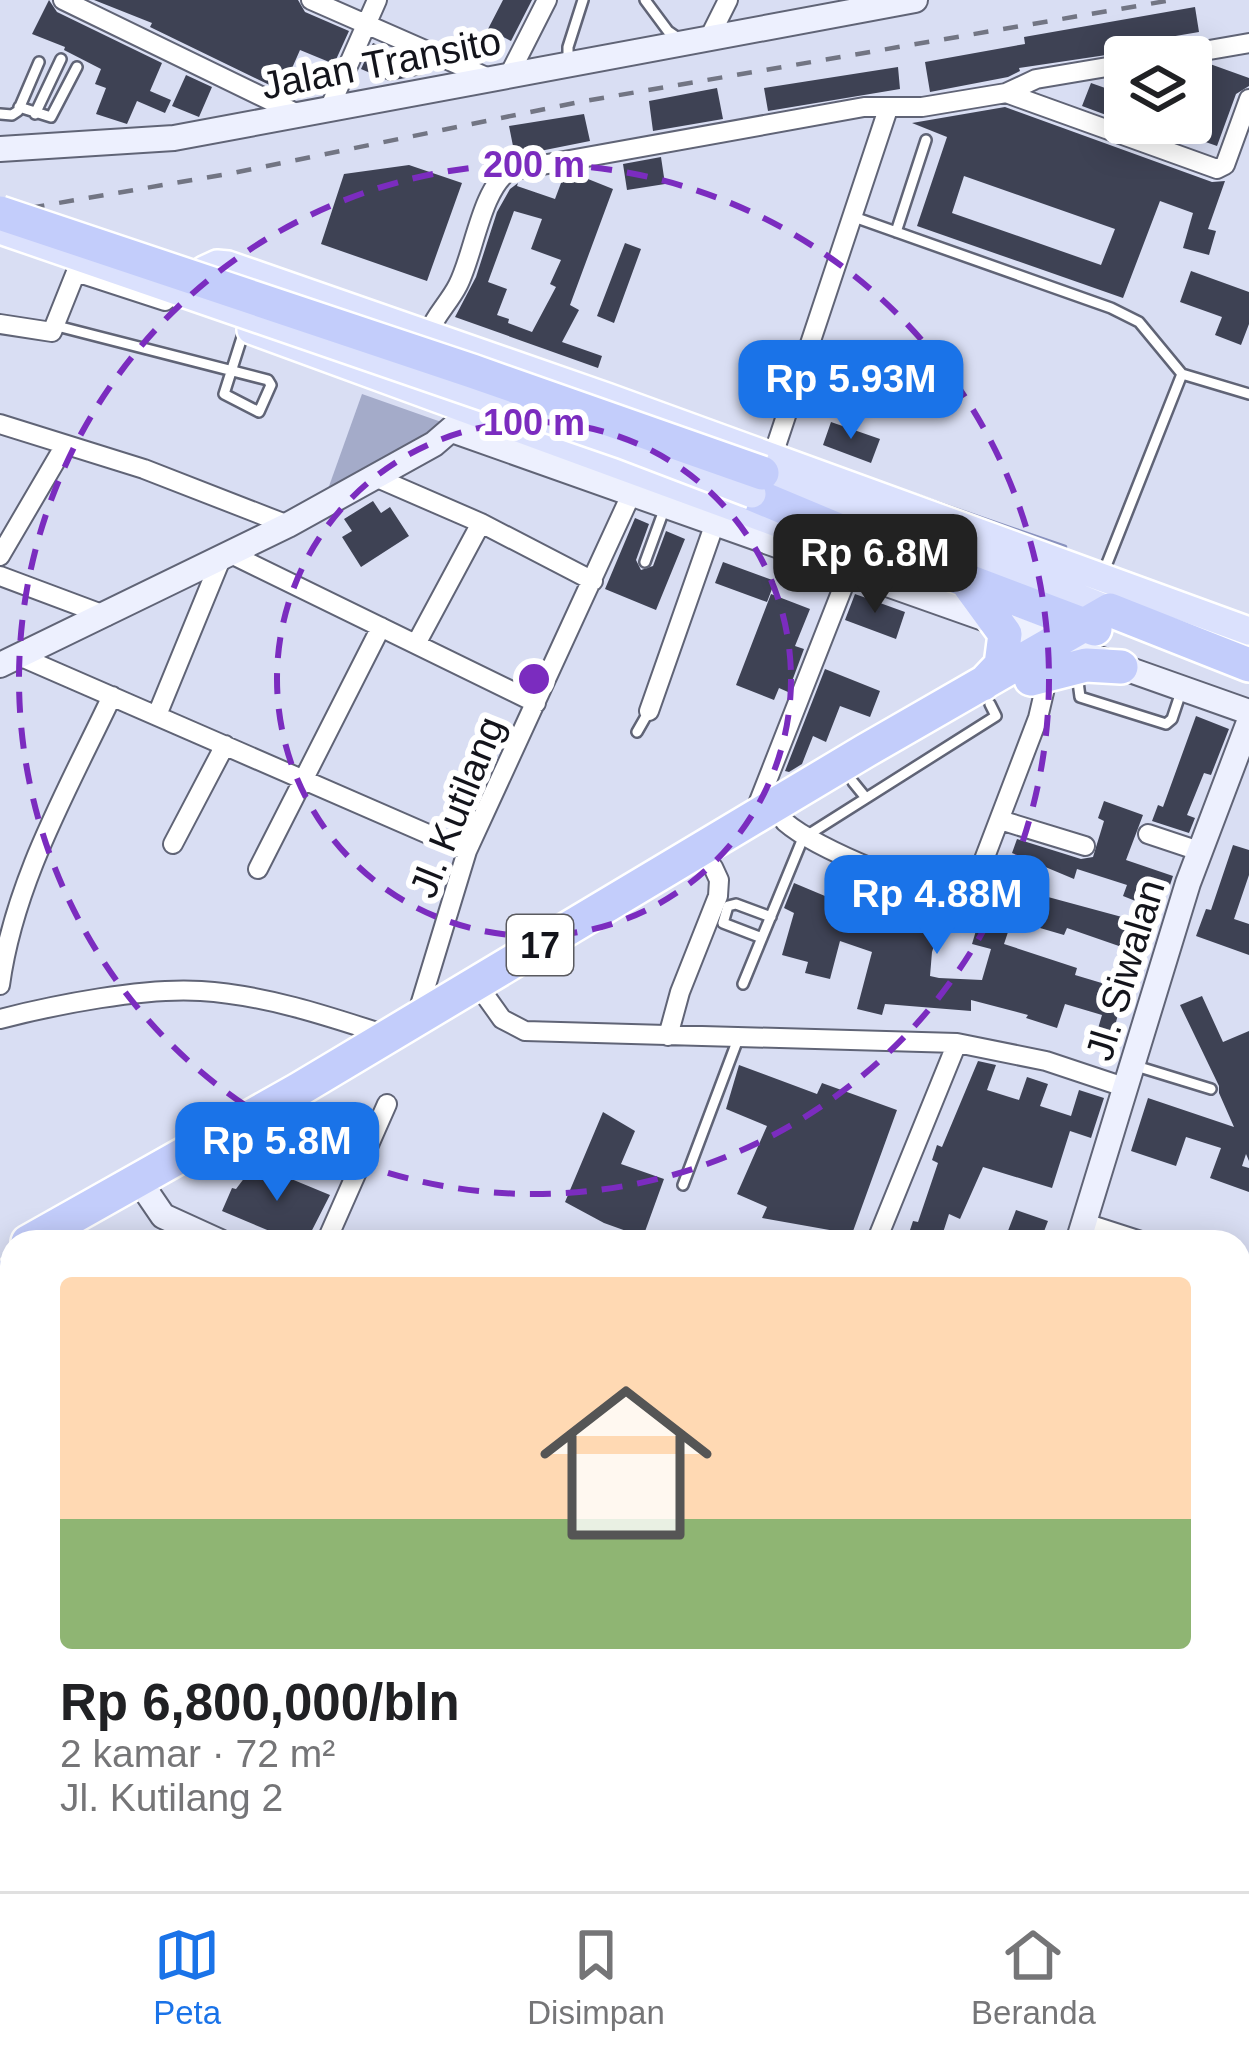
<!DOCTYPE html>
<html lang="id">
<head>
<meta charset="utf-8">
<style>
  body { margin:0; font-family:Helvetica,sans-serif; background:#f2f2f2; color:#202124; height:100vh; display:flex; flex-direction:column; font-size:45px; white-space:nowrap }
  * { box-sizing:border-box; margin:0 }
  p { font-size:39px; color:#757577 }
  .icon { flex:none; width:66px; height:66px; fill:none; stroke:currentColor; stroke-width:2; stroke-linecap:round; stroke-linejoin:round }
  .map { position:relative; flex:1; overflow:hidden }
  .drawer { position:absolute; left:0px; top:1230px; width:1251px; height:663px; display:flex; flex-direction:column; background:#fff; border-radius:36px 36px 0 0; box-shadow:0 6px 30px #0003 }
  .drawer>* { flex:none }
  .controls { position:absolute; left:1104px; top:36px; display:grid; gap:24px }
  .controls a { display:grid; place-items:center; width:108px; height:108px; border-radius:12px; background:#fff; box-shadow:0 6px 30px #0003; font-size:60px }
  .price { position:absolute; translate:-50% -102px; padding:0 27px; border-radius:24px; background:#1a73e8; color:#fff; font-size:39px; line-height:78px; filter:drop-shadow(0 3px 6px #0008) }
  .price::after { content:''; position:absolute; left:50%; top:72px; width:36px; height:27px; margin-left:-18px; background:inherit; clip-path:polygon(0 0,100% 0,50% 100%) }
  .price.active { background:#222; color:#fff }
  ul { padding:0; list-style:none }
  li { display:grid; align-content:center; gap:24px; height:636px; padding:0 60px }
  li+li { border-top:3px solid #e0e0e0 }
  li span { display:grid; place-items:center; height:372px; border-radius:12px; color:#555 }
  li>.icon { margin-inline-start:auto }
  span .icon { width:216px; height:216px; fill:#fffc; stroke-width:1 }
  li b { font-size:51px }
  .dock { display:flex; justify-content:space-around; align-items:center; height:168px; border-top:3px solid #e0e0e0; background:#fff; font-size:33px; color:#757577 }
  .dock a { display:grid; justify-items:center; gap:6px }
  .dock .active { color:#1a73e8 }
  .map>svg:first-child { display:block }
  .green { fill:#a4abc9 }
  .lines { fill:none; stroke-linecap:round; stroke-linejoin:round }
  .stream { stroke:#8992be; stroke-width:4.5 }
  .building { fill:#3e4254; fill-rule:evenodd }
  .lane-casing { stroke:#606476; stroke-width:14 }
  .street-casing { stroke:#606476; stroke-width:22 }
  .secondary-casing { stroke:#606476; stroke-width:28 }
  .primary-casing { stroke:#fff; stroke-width:32 }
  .highway-casing { stroke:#fff; stroke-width:38 }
  .lane { stroke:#fff; stroke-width:9 }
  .street { stroke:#fff; stroke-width:18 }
  .secondary { stroke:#edf0fe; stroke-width:24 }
  .primary { stroke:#dbe1fd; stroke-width:27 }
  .highway { stroke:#c3cdfb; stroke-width:33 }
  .rail { stroke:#727583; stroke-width:4.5; stroke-dasharray:15 15; stroke-linecap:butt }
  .primary-bridge-casing { stroke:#fff; stroke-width:32; stroke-linecap:butt }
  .highway-bridge-casing { stroke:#fff; stroke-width:38; stroke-linecap:butt }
  .primary-bridge { stroke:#dbe1fd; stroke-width:27 }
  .highway-bridge { stroke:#c3cdfb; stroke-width:33 }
  .ring { fill:none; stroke:#7b2cbf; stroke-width:6; stroke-dasharray:21 15 }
  .labels { text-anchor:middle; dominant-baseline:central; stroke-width:12; stroke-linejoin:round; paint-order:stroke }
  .shield { fill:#fff; stroke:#5a5a5f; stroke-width:3 }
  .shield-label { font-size:36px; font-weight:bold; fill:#13141b }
  .street-label { font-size:39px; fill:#13141b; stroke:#fff }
  .centre { fill:#7b2cbf; stroke:#fff; stroke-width:6 }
  .ring-label { font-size:36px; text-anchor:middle; font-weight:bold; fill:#7b2cbf; stroke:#fff; stroke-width:12; stroke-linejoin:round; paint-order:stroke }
</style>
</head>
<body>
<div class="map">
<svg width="1249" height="1891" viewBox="0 0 1249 1891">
  <rect width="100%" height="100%" fill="#d9def3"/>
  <path class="green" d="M362,394l85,30 -119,65z"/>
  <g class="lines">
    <path class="stream" d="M911,494l154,53"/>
  </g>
  <path class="building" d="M49,0l8,12 105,51 -12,28 21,9 -6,13 -28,-12 -10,23 -31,-10 10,-26 -11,-4 6,-15 -37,-19 1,-3 -33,-13z
    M94,0h204l7,12 44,19 -15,33 -34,-14 -18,41 -132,-64 2,-4z
    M503,0h29l-21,41 -23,-12z
    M1195,7l4,25 -41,7 2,8 -141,21 1,3 -12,6 -78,15 -5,-30 100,-18 -1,-7z
    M373,43l52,22 -3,10 -33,6 -28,-12z
    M1210,64l39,14v8l-13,8 -19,52 -60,-21 34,-2v-55l16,5z
    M898,67l2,22 -132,22 -4,-23z
    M186,75l26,12 -13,30 -27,-11z
    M1091,83l34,12v27l-43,-16z
    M717,88l6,31 -70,12 -4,-30z
    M1005,107l207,75 13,-1 -17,48 8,2 -7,24 -26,-7 10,-35 -33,-12 -37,97 -206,-72 30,-89 -35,-14zM964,176l151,53 -14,36 -149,-52z
    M584,114l6,27 -75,15 -6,-30z
    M661,157l4,27 -38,6 -4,-26z
    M409,165l53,18 -35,98 -106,-37 23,-70z
    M573,173l40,16 -43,116 9,5 -17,32 40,14 -4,12 -143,-51 21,-40 21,-65 13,-23 8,-6 -1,3 38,13 9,-24zM514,211l28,8 -11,30 30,11 -11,24 6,3 -24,45 -24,-9 1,-4 -12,-4 10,-26 -19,-7z
    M625,243l16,6 -27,74 -17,-7z
    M1191,271l58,21v32l-8,21 -26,-10 7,-18 -42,-15z
    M831,422l49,17 -9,24 -48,-18z
    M373,501l8,12 9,-6 19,29 -48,31 -19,-30 10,-6 -8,-12z
    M635,518l14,6 -13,36 5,10 12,-4 13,-35 19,8 -29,71 -51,-21z
    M723,562l52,19 -8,21 -52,-19z
    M771,594l39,15 -15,37 9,3 -16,43 -9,-4 -5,12 -38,-15z
    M855,594l50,18 -9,27 -51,-19z
    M825,669l55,22 -10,26 -30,-11 -14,36 -13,-6 -11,28 -13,8 -4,-1z
    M1196,716l33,13 -18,46 -7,-2 -17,42 8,3 -6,15 -37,-12 6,-16 5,2z
    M1104,801l39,14 -17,45 47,16 -5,15 -5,-2 -21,65 -75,-26 -3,7 -24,-7 8,-31 85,23 5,-18 -15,-6 4,-11 -50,-16 -3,10 -62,-26 5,-14 64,20 12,-2 11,-36 -6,-3z
    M1233,845l16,5v25l-15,44 15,5v31l-53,-19 10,-27 5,1z
    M834,870l47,21 -2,6 41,13 2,-7 23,8 -13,41 -2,24 9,2 43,2 9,-31 -19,-5 19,-64 31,10 -18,54 73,24 -2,7 30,9 -4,13 20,6 -6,23 7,2 -8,27 -22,-6 10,-34 -37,-11 -8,24 -31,-10 2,-3 -57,-15v11l-86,-7 -3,11 -25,-6 15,-57 -32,-11 -10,38 -25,-6 3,-11 -26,-7 12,-42 -10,-5 10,-25 31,13z
    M1202,996l21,46 26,-11v130l-3,-7 -4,12 7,2v24l-39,-14 11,-30 -35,-11 -10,29 -45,-15 17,-53 86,29 -15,-34v-7l-39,-81z
    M978,1061l18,4 -9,25 32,10 8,-23 21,7 -8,22 31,10 8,-26 25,8 -13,40 -21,-7 -18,57 -69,-21 -23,52 -11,-5 -9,28h-34l7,-21 5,1 20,-59 -6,-3 5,-15 5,2z
    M739,1065l78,29 5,-11 75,27 -45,124 -90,-16 5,-11 -30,-13 30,-68 -41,-17z
    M603,1112l32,19 -14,33 43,15 -21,58 -39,-14 -39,-21z
    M255,1164l75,31 -24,47h-10l-74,-31 10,-23 4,1z
    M1016,1210l32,11 -8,21 -34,-6z"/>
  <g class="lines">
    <defs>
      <path id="lane" d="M645,0l23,31 13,9
        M568,64v-17l15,-47
        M19,107l32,10 26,-50
        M0,114l12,1 6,-4 21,-49
        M35,114l26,-55
        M854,217l257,91 28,14 43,52
        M896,232l30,-92
        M57,326l211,54 3,5 -12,27 -35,-18 20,-63
        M645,562l19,-52
        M1102,576l80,-202 67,20
        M1077,674l3,23 86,27 6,-5 9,-27
        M637,732l12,-21
        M853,782l13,16
        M762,938l-39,-15 5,-17 8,-2 35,13
        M743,984l60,-146 193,-122 -6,-12
        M1136,1066l75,23
        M683,1185l55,-146
        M0,1287l12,22
        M1239,1305l10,3
        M0,1350l12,-8
        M4,1396l8,-14"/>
      <path id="street" d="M63,0l237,115
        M311,0l180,79
        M709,38l19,-38
        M1169,57l80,-14
        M509,75l38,-75
        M1006,93l211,76 8,-4 24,-66
        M329,109l48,-109
        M0,324l52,8 24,-60 89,29
        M428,334c7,-19 21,-31 30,-49 16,-31 23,-95 51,-114l355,-64h58l84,-14 30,-14 89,-15
        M0,424l144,45 144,56
        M772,458l116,-349
        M375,477l106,46 112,58
        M231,554l305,149
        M0,556l65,-111
        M0,576l107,40
        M416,644l65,-121
        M19,656l448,195
        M649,711l66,-188
        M157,715l64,-156
        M754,814l95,-242
        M1000,820l85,26
        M785,822c31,27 141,72 182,74l5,-5 66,-173 11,-47
        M1148,834l51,17
        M173,844l52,-99
        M258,869l123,-242
        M0,985c14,-103 68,-196 112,-289
        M487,998l15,21 23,12 432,12 89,18 81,27
        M417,1015l50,-164 168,-365
        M0,1019c54,-14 145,-32 201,-28 64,4 127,25 188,45
        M668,1036l12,-44 38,-96 1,-16 -6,-13
        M1085,1223l59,19
        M326,1242l61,-138
        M876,1242l81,-199
        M1239,1272l10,3
        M1239,1501l10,4
        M0,1655l12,5
        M0,1764l12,3
        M1239,1764l10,5
        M929,1881l24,10
        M251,1891l4,-10
        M593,1891l4,-10
        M1212,1891l4,-10"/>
      <path id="secondary" d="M0,149l174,-11 741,-138
        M452,430l797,282
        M0,665l288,-140 146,-81 29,-25
        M148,1194l15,22 57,26
        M1078,1242l110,-359 61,-161
        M1239,1625l10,4
        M842,1891l4,-10"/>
      <path id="primary" d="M199,293l5,-23 13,-6 11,1 379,132 642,234
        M251,330l567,208
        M762,473l348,137"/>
      <path id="highway" d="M752,494l134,56 209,79
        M967,582l38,52 -4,31 -18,19
        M1031,679l55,-14 35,2
        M28,1242l270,-152 567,-339 245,-141 139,55
        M0,1280l12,-7"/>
    </defs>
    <use href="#lane" class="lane-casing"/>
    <use href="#street" class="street-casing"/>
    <use href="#secondary" class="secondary-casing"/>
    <use href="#primary" class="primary-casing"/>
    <use href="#highway" class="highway-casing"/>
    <use href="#lane" class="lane"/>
    <use href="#street" class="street"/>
    <use href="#secondary" class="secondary"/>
    <use href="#primary" class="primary"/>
    <use href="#highway" class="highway"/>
    <path class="rail" d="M0,213l233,-40 346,-71 593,-102"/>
    <defs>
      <path id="primary-bridge" d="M0,230l621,214 131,50"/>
      <path id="highway-bridge" d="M0,213l472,158 290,102"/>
    </defs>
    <use href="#primary-bridge" class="primary-bridge-casing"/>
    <use href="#highway-bridge" class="highway-bridge-casing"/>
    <use href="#primary-bridge" class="primary-bridge"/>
    <use href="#highway-bridge" class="highway-bridge"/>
  </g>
  <g class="ring">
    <circle cx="534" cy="679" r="257"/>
    <circle cx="534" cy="679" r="515"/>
  </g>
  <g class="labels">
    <rect class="shield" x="507" y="915" width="66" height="60" rx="9"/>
    <g class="shield-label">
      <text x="540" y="945">17</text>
    </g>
    <g class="street-label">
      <text transform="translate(381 63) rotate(-11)">Jalan Transito</text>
      <text transform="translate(457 807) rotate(-68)">Jl. Kutilang</text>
      <text transform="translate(1125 970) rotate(-73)">Jl. Siwalan</text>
    </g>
  </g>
  <circle cx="534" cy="679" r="18" class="centre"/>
  <g class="ring-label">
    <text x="534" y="177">200 m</text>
    <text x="534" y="435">100 m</text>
  </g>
</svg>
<div class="controls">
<a><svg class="icon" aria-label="layers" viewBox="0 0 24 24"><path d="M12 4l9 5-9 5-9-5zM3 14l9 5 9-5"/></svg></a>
</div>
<b class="price" style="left:851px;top:442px">Rp 5.93M</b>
<b class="price active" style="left:875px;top:616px">Rp 6.8M</b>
<b class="price" style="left:937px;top:957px">Rp 4.88M</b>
<b class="price" style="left:277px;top:1204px">Rp 5.8M</b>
<section class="drawer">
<ul>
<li><span style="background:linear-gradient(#ffd9b3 65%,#8fb573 0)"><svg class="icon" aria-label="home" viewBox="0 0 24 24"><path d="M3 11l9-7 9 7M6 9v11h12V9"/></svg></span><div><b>Rp 6,800,000/bln</b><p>2 kamar · 72 m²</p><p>Jl. Kutilang 2</p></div></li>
</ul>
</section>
</div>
<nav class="dock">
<a class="active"><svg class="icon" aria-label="map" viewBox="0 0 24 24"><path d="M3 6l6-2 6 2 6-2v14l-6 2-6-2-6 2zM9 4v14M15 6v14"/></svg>Peta</a>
<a><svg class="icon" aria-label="saved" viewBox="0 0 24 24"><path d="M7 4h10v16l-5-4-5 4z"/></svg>Disimpan</a>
<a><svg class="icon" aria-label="home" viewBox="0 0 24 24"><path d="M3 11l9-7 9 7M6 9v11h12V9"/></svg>Beranda</a>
</nav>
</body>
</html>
